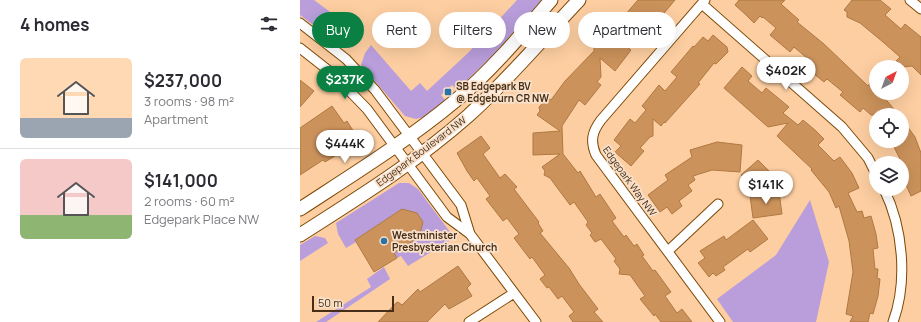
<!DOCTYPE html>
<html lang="en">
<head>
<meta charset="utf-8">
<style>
  body { margin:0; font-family:Manrope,sans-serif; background:#f7f7f7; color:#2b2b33; height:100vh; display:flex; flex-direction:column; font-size:15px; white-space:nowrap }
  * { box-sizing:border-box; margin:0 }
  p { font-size:13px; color:#7c7c81 }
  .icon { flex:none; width:22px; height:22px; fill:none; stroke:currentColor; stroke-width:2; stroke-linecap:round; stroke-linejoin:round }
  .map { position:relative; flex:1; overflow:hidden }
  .side { display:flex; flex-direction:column; background:#fff; width:300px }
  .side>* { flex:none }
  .top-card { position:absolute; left:12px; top:12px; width:380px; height:36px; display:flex; gap:8px }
  .needle { width:26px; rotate:41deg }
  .controls { position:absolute; left:569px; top:60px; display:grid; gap:8px }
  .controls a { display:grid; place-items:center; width:40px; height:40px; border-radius:50%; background:#fff; box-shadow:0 4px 16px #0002; font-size:20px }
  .scale { position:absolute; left:12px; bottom:10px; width:82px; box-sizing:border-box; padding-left:4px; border:2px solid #462f18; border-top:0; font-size:11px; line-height:14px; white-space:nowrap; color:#462f18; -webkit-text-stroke:3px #f8e0ca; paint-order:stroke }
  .price { position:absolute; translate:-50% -34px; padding:0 9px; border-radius:14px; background:#fff; color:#222; font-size:13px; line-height:26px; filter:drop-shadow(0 1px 2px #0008) }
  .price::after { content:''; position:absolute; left:50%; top:24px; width:12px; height:9px; margin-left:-6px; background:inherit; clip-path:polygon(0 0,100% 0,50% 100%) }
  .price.active { background:#0b8043; color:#fff }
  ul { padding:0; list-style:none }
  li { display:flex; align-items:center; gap:12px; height:100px; padding:0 20px }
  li+li { border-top:1px solid #e1e1e2 }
  li span { display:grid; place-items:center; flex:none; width:112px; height:80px; border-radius:6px; color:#555 }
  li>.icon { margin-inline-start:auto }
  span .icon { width:48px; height:48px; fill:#fffc; stroke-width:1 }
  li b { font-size:17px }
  h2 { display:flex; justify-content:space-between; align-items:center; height:48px; padding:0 20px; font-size:17px }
  .pill { padding:0 14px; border-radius:18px; background:#fff; box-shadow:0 4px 16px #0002; font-size:14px; line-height:36px }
  .pill.active { background:#0b8043; color:#fff }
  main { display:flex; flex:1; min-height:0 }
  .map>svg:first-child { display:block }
  .green { fill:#b99edb }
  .building { fill:#cb925b; stroke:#b07942 }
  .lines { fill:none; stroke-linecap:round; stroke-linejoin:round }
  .street-casing { stroke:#7c4907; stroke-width:11 }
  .secondary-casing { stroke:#7c4907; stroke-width:15 }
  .street { stroke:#fff; stroke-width:9 }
  .secondary { stroke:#fff; stroke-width:13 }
  .poi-dot { fill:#2b72a6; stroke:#f8e0ca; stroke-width:1.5 }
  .labels { text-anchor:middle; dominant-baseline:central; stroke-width:3.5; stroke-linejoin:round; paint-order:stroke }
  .poi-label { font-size:10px; font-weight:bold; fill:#462f18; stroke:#f8e0ca; text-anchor:start }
  .street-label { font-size:10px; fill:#462f18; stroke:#f8e0ca }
</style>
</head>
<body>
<main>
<section class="side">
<h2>4 homes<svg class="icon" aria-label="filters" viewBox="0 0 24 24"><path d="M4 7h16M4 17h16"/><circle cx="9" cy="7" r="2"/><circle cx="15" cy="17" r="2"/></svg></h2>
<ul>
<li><span style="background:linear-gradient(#ffd9b3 75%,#9aa5b1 0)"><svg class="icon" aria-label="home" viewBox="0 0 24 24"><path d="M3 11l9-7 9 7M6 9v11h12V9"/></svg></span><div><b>$237,000</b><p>3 rooms · 98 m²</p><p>Apartment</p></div></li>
<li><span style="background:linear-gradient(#f6c9c9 70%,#8fb573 0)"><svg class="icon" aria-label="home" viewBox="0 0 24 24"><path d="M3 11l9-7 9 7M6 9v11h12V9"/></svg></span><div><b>$141,000</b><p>2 rooms · 60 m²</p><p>Edgepark Place NW</p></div></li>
</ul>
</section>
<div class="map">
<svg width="621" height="322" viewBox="0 0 621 322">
  <rect width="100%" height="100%" fill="#fdcea1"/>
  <path class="green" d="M0,0h14l43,32 6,-7 1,2 -14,16 -9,3 -41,-31z
    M217,0h25l-50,56 -35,34 -5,-5 -11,10 4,5 -21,17 -8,2 -11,-3 -44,-51 4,-12 6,-8 40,46 9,-8 7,8 41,-38z
    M99,183h10l9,6 35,47 -4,5 -41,25 -7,-10 -4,2 -3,-5 25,-16 4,-15 -6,-9 -15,-4 -47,31 1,2 -10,6 -8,-14 -2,-11z
    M510,200l19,62 -13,60h-83l-16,-23 59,-44z
    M15,236l10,2 3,5 -28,18v-16z
    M84,267l6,12 -64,43h-10l55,-35 -4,-8z"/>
  <path class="building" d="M338,0h37l-31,37 -2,-2 -20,8 9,7 -16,21 -15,-13 1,19 -4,5 4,3 -16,20 -6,-5 -17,26 1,28 15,19 2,-2 16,26 4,-3 16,24 -4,3 12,16 2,-2 8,11 3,-2 7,11 -2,1 11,15 2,-1 16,22 -6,4 12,17 5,-4 10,13h-31l-6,-8 -1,2 -14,-17 5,-3 -15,-21 -11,-1 1,-5 -6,-8 2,-2 -15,-20 -6,3 -5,-7 2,-2 -6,-8 2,-3 -14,-20 -4,3 -20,-27 -6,-3 1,-4 -3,-4 18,-13 -27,1v-22l27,-2 -23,-16 3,-4 -1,-4 9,-9 3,2 14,-19 29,-30v-5h3l10,-12v-3h4z
    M439,0h46l-4,4 18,16 -2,2 27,22 44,42 2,-3 6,5v5l6,2 17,20h-28l-8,-7 -3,4 -20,-17 3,-3 -16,-13 -3,3 -21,-17 5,-6 -14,-12 -4,5 -20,-17 6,-7 -13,-11 -1,1 -2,-2 -6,7 -9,-9 -10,-9z
    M552,0h28l11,9 -6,6 16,14 4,-5 16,13v38l-9,-9 -9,1 -7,-6 4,-4 -17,-15 -23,-19 -13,-6v-5l-3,-2z
    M413,35l14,12 1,5 -12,12 -2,-1 -16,20 2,1 -35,39 -1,-1 -3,4 -8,-7v17l-3,1 -10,11 4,3 -13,15 -16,-14 6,-6 -7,-6 16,-21 5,4 11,-13 -4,-4 17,-21 6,6 12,-14 -6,-5 22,-26 1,1 9,-10 5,4z
    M442,67l10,9 -4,5 14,12 4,-5 23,19 -6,6 15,12 5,-5 12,10 9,9 -6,6 16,16 6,-4 12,16 7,15 -11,5 9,19 5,-1 2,7 7,-2 5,18 2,14 -5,1 2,20h3l-1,9 3,1 -2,17 -5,18 -3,-1 -2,9h-18l3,-6 -7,-2 7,-42 -4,-31 -10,-35 -3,2 -7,-16 -18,-22 1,-1 -35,-33 11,-13 -20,4 -44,-39z
    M0,80l14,11 -14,16z
    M32,106l12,17 3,-2 12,19 -21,14 -13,8 -2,-2 -23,15v-47z
    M602,119l13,18 6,16v38l-10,5 -9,-20v-13l-11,-22h11z
    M181,136l9,12 -7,6 17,24 5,-4 12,13 -3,2 25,33 -1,1 5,8 -3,2 29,35 10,16 19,25 -4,3 9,10h-30l-4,-6 5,-4 -12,-16 -4,3 -9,-12 -2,1 -7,-9 5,-4 -13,-18 -2,2 -16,-21 5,-4 -12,-16 -4,3 -17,-22 4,-3 -13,-18 -3,3 -7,-10 -10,-18z
    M417,142l25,3 -2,27 -28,-2 -19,6 2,4 -7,5 4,6 -13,10 3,5 -10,8 -5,-7 -7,5 -12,-17 20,-15 -3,-5 27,-18 -2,-7z
    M458,160l15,15 -22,20 -9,-10 4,-4 -5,-6z
    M479,192l3,22 -29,4 -3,-22z
    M102,209l15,4 6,9 -4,15 -25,16 3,5 -23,14 -19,-32z
    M453,220l15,19 -18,13 -2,-3 -25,18 2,3 -9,6 -3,-3 -4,4 -10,-13 -1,-1 7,-5 -5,-7 24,-15 2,4z
    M158,266l13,18 -4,4 5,8 -23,13 -4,-5 -18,18h-49l18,-19 2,-1 4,3 16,-16 2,3z"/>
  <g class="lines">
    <defs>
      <path id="street" d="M405,0l-104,120c-9,12 -11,21 -5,35l124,167
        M610,0l11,9
        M402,4l140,123 26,31 8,16
        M0,23l46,36 29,31 86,115 9,29
        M0,48l33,26 34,35 80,108 23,17 66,88
        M584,189c19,39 24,92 9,133
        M368,251l50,-47
        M169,322l45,-29"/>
      <path id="secondary" d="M0,209c52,-34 107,-68 155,-108 36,-30 66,-66 96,-101
        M0,235c58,-37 116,-73 168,-119 40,-36 74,-77 111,-116"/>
    </defs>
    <use href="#street" class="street-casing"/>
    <use href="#secondary" class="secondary-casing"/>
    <use href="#street" class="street"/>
    <use href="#secondary" class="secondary"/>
  </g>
  <g class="poi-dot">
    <rect x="144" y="88" width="8" height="8" rx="2"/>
    <circle cx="84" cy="241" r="4"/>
  </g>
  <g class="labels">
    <g class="poi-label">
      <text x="156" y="86">SB Edgepark BV<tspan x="156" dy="12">@ Edgeburn CR NW</tspan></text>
      <text x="92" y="235">Westminister<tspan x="92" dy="12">Presbysterian Church</tspan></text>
    </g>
    <g class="street-label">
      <text transform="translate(121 151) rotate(-37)">Edgepark Boulevard NW</text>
      <text transform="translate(330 181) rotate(54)">Edgepark Way NW</text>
    </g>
  </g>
</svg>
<div class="controls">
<a><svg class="needle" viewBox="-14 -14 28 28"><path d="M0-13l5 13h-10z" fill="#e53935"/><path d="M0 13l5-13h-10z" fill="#7c7c81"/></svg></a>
<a><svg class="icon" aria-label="locate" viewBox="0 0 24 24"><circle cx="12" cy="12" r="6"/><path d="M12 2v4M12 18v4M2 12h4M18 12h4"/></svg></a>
<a><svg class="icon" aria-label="layers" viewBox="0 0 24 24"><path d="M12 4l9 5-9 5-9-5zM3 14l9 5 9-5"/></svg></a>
</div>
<div class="scale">50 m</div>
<b class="price" style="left:486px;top:91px">$402K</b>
<b class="price active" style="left:45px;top:100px">$237K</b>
<b class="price" style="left:45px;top:164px">$444K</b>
<b class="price" style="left:466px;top:205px">$141K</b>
<div class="top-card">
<a class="pill active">Buy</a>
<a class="pill">Rent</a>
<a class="pill">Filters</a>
<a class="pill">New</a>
<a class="pill">Apartment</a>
</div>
</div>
</main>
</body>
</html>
